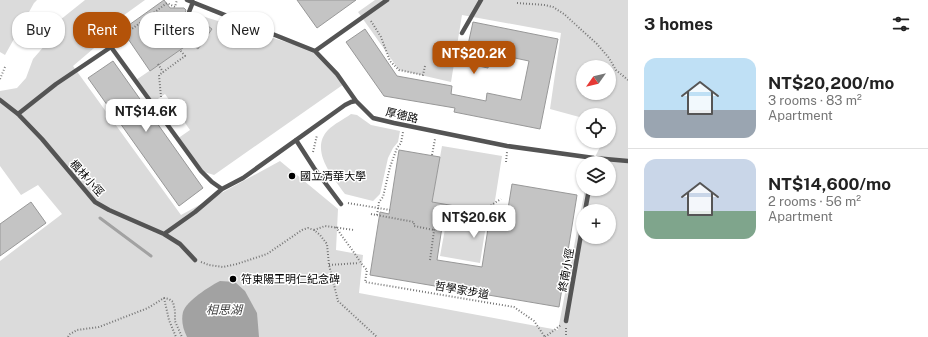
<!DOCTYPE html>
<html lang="en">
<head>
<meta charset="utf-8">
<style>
  body { margin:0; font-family:"Public Sans","Noto Sans TC",sans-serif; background:#f6f6f6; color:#222; height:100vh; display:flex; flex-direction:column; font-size:15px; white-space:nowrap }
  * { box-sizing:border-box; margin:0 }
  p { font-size:13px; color:#767676 }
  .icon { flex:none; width:22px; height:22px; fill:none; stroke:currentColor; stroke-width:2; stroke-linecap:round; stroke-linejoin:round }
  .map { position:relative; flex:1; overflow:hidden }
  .panel { display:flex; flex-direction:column; background:#fff; width:300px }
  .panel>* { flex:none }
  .banner { position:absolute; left:12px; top:12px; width:380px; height:36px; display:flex; gap:8px }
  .needle { width:26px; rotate:236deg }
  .fabs { position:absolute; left:576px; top:60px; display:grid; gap:8px }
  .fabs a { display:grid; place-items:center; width:40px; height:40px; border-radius:50%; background:#fff; box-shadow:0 1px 3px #0004; font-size:20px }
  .price { position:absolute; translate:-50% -34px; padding:0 9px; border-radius:8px; background:#fff; color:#222; font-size:13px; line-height:26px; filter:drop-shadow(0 1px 2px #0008) }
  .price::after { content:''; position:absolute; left:50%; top:24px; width:12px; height:9px; margin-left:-6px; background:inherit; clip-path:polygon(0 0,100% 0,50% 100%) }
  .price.selected { background:#b45309; color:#fff }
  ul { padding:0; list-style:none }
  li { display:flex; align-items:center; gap:12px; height:100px; padding:0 16px }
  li+li { border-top:1px solid #e0e0e0 }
  li span { display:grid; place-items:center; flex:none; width:112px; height:80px; border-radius:12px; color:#555 }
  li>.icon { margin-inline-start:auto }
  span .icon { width:48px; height:48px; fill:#fffc; stroke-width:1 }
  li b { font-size:17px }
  h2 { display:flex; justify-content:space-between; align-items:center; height:48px; padding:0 16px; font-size:17px }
  .pill { padding:0 14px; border-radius:16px; background:#fff; box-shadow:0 1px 3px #0004; font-size:14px; line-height:36px }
  .pill.selected { background:#b45309; color:#fff }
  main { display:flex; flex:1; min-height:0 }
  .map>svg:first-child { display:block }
  .green { fill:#dbdbdb; fill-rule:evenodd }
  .water { fill:#a2a2a2 }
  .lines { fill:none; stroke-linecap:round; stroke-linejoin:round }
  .stream { stroke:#a2a2a2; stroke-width:3 }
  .building { fill:#c4c4c4; stroke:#989898; fill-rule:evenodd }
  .path { stroke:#767676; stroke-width:2; stroke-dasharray:1 2; stroke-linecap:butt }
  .service { stroke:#545454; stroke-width:4.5 }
  .poi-dot { fill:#000; stroke:#fff; stroke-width:1.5 }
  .labels { text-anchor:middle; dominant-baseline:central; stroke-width:3; stroke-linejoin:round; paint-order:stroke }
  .street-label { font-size:11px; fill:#000; stroke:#fff }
  .poi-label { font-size:11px; fill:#000; stroke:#fff; text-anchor:start }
  .water-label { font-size:12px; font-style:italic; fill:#434343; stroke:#fff }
</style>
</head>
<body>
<main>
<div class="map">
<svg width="628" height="337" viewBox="0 0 628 337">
  <rect width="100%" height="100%" fill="#fff"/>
  <path class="green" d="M0,0h37l-3,3 -29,52 -5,-3z
    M85,0h60l-32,23 -15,15 2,5 -27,23 108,149 99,-54 58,48 -2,41 27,5 -4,38 199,37 27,-141h24v-26h-17l11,-22h6v-26h-26v3l-33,-9 11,-76 -99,-18 -11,67 -52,-12 -41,-58 17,-12h253v337h-628v-76l62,-47 -24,-29 -17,10 -21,-29v-75l17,-3 9,-10 7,-19 13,-15 9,-20zM583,67h26v26h-26zM583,211h26v26h-26z
    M189,12l126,39 29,33 -130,91 -13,-4 -24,-32 13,-9 -25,-36 -13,9 -16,-23 54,-37 8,6 14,-20z
    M351,114l6,1 14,10 29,6 -2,11 -5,6 -5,10 -8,36 -7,7 -28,-7c-12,-17 -36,-44 -17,-64 6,-6 16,-11 23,-16z
    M442,146l60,10 -9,57 -61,-11z
    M447,218l39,7 -6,38 -40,-7z"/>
  <path class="water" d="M220,281l15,1 10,9 12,22 2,24h-72c-4,-8 -6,-16 -4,-25 3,-11 27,-26 37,-31z"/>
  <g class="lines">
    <path class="stream" d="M100,218l51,38"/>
  </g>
  <path class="building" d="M164,0l6,8h14l2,2 -1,3 2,2 5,-1 20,15 -14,20 -8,-6 -40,28 -28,-41z
    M297,0h59l-39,28z
    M473,22l85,17 -18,90 -86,-17 1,-4 -71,-12 -38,-54 19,-13 32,47 55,10 -1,8 35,7 1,-8 34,7 8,-39 -38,-8 -3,15 -24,-5z
    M113,61l90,127 -24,18 -91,-128z
    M399,150l41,7 -8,45 75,13 5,-31 65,11 -18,112 -189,-32 10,-63 9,2zM444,214l45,8 -7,45 -45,-7z
    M31,202l15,21 -46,33v-32z"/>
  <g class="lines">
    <path class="path" d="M517,3l28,2 8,2 11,7 33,30 12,14 7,12 12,10
      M371,21l10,16 9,24 9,9 24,5 2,-9
      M125,34l42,-31 8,4 2,-7
      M158,64l5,8
      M0,79l5,-12
      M161,97l-2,-22 26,-19 -5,-6
      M313,152l4,-17
      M432,155l3,-16
      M506,162l1,-10
      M348,203l42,7
      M371,214l43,8v4l20,4
      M377,215l2,-13 4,-5 7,-30 7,-19 4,-5 2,-11
      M485,216c2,-9 9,-13 16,-17
      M336,227c6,10 13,18 19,27 4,6 7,11 12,16l-2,12 149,25 20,14 11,16
      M314,230l11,-4 29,4
      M430,260l7,-51 60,9
      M201,262l8,3 14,2 14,-3 30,-10 35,-24 6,-2 6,2 6,5 7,9 2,21 9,36 39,36
      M329,265l30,-2
      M164,298l5,22 7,17
      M566,328v9
      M68,337l2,-3 7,-4 22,-3 49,-19 16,-10 5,1 4,3 2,9v10l7,16
      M545,337l16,-12"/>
    <path class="service" d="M187,0l128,51 22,23 19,27 17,17 21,5 113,23 87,12 34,3
      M189,12l4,-10
      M462,33l19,-33
      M315,51l72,-51
      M0,100l18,14 24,25 53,63 14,8 55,24 16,10 15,16
      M18,114l38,-30 55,-37 90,124 11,11 10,7
      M296,140l18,28 27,36
      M585,211l4,-22
      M164,234l31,-22 27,-23 21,-11 102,-73 6,-3 5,-1
      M566,321l17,-98"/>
  </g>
  <g class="poi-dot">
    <circle cx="292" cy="176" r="4"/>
    <circle cx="233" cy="279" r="4"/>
  </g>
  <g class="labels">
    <g class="street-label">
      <text transform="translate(402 115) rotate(13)">厚德路</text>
      <text transform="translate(87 178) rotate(48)">楓林小徑</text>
      <text transform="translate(566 270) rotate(-80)">終南小徑</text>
      <text transform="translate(462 290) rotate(10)">哲學家步道</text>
    </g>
    <g class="poi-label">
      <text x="300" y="176">國立清華大學</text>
      <text x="241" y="279">符東陽王明仁紀念碑</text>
    </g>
    <g class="water-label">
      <text x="224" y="310">相思湖</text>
    </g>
  </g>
</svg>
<div class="fabs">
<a><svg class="needle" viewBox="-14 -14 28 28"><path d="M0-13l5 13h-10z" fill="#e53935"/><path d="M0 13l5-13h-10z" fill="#767676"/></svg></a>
<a><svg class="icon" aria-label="locate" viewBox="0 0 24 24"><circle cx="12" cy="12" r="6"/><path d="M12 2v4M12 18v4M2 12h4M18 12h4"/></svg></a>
<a><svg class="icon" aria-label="layers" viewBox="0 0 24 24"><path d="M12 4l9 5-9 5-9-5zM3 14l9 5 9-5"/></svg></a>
<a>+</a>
</div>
<b class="price selected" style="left:474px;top:75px">NT$20.2K</b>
<b class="price" style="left:146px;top:133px">NT$14.6K</b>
<b class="price" style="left:474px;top:239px">NT$20.6K</b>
<div class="banner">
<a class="pill">Buy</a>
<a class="pill selected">Rent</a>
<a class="pill">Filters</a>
<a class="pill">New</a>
</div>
</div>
<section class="panel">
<h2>3 homes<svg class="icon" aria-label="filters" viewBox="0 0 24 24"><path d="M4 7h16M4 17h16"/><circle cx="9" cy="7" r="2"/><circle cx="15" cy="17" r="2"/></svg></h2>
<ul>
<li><span style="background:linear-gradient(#bfe0f5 65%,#9aa5b1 0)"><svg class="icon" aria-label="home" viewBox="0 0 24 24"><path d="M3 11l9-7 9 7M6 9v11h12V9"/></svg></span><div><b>NT$20,200/mo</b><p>3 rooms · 83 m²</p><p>Apartment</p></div></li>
<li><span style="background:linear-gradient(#c9d6e8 65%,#7fa58c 0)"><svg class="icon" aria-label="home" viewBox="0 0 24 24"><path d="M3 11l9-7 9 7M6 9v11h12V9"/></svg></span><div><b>NT$14,600/mo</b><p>2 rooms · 56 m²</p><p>Apartment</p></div></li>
</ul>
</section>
</main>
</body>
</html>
